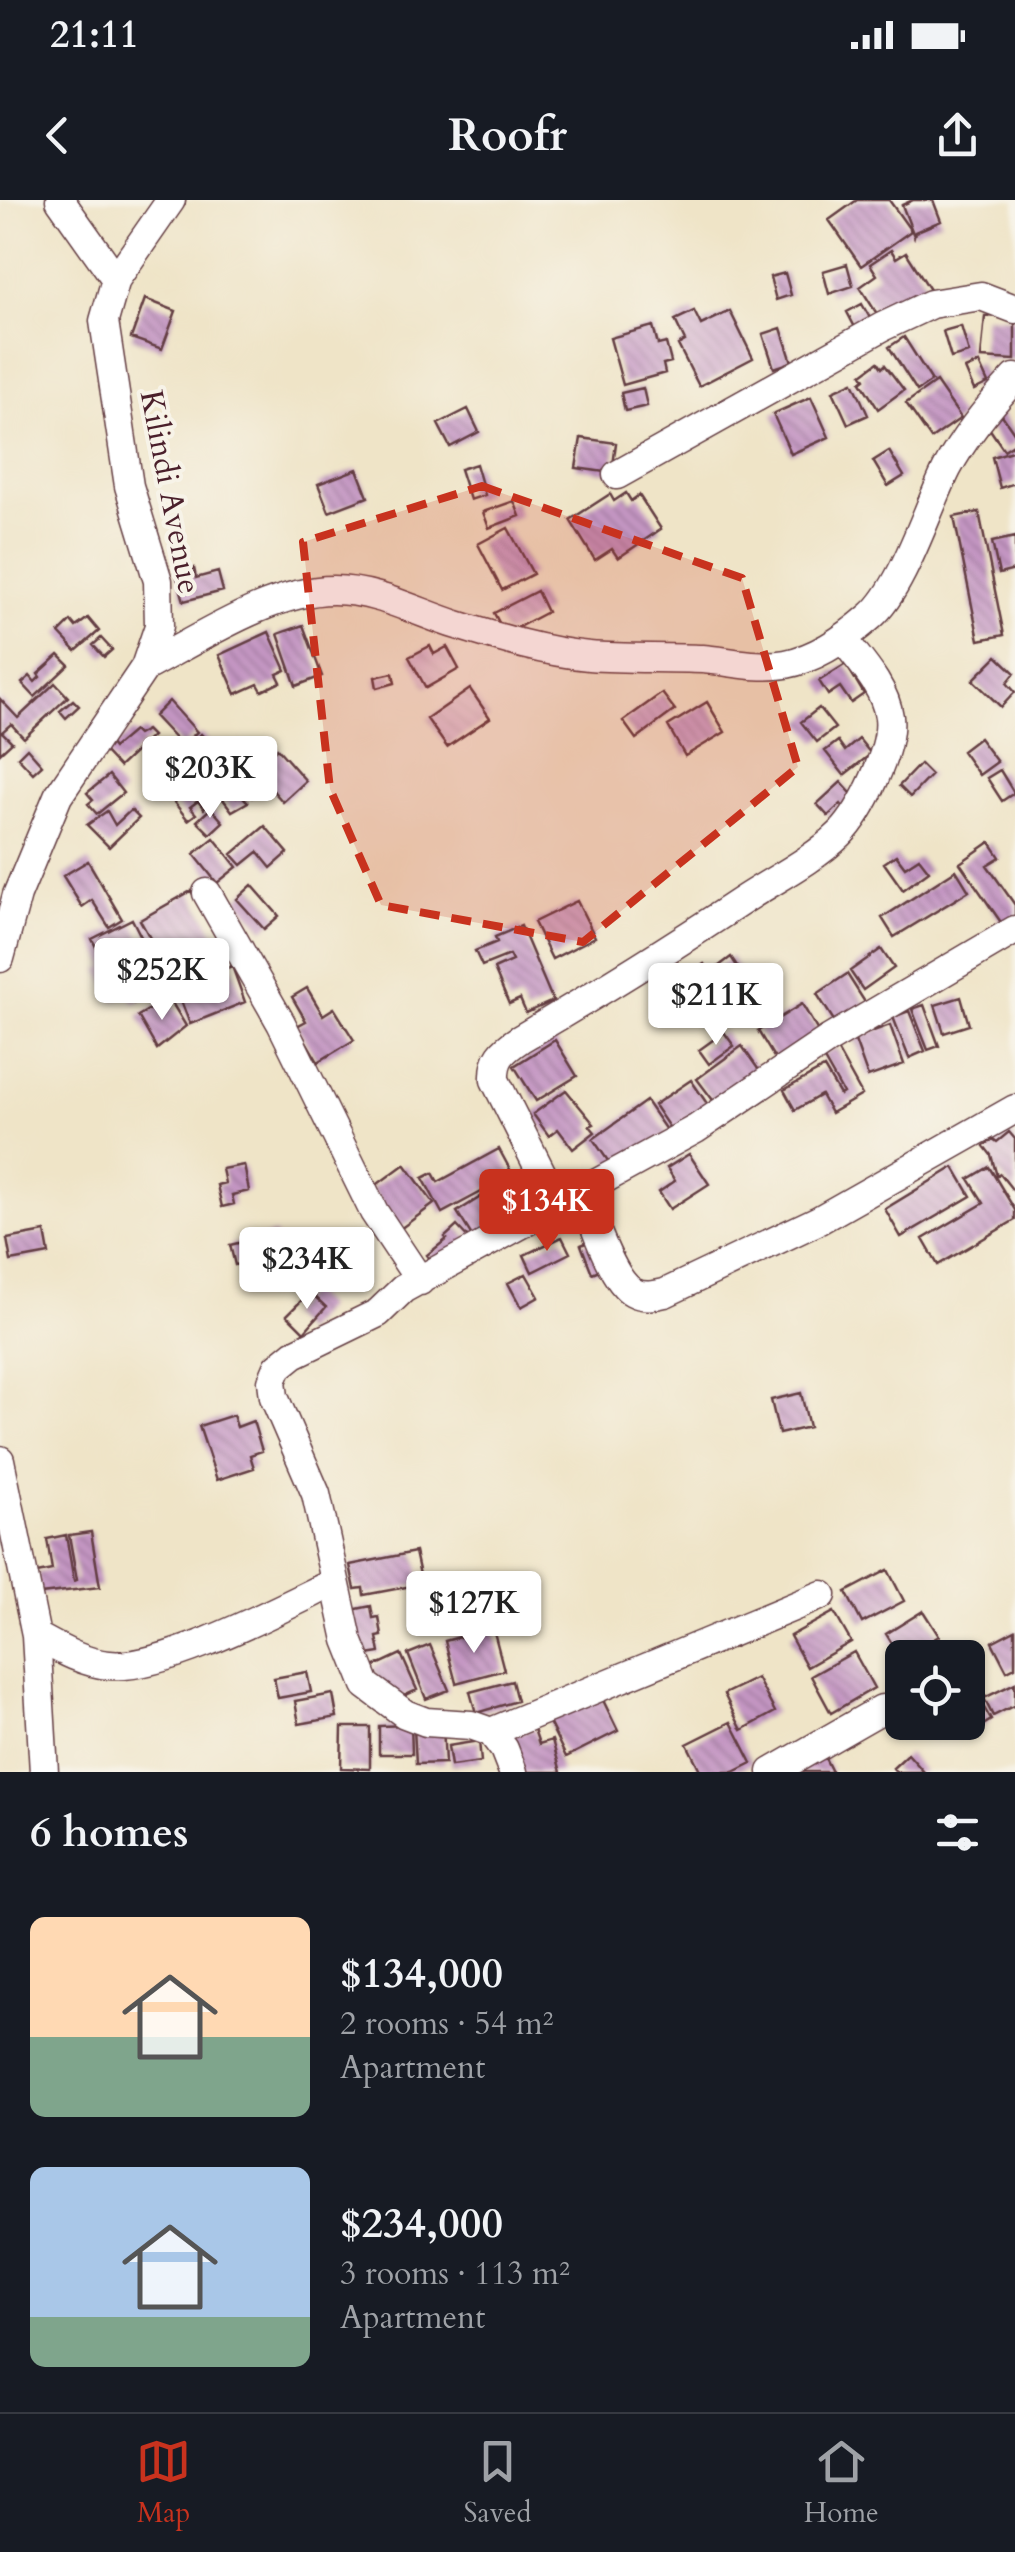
<!DOCTYPE html>
<html lang="en">
<head>
<meta charset="utf-8">
<style>
  body { margin:0; font-family:Cardo,serif; background:#20242c; color:#f1f3f6; height:100vh; display:flex; flex-direction:column; font-size:38px; white-space:nowrap }
  * { box-sizing:border-box; margin:0 }
  p { font-size:32px; color:#9ea1a6 }
  .icon { flex:none; width:55px; height:55px; fill:none; stroke:currentColor; stroke-width:2; stroke-linecap:round; stroke-linejoin:round }
  .map { position:relative; height:1572px; overflow:hidden }
  .drawer { display:flex; flex-direction:column; background:#171b24; flex:1 }
  .drawer>* { flex:none }
  .fabs { position:absolute; left:885px; top:1440px; display:grid; gap:20px }
  .fabs a { display:grid; place-items:center; width:100px; height:100px; border-radius:15px; background:#171b24; box-shadow:0 2px 8px #0004; font-size:50px }
  .price { position:absolute; translate:-50% -85px; padding:0 22px; border-radius:10px; background:#fff; color:#222; font-size:32px; line-height:65px; filter:drop-shadow(0 2px 5px #0008) }
  .price::after { content:''; position:absolute; left:50%; top:60px; width:30px; height:22px; margin-left:-15px; background:inherit; clip-path:polygon(0 0,100% 0,50% 100%) }
  .price.current { background:#c8321e; color:#fff }
  ul { padding:0; list-style:none }
  li { display:flex; align-items:center; gap:30px; height:250px; padding:0 30px }
  li span { display:grid; place-items:center; flex:none; width:280px; height:200px; border-radius:15px; color:#555 }
  li>.icon { margin-inline-start:auto }
  span .icon { width:120px; height:120px; fill:#fffc; stroke-width:1 }
  li b { font-size:42px }
  h2 { display:flex; justify-content:space-between; align-items:center; height:120px; padding:0 30px; font-size:42px }
  .status { display:flex; justify-content:space-between; align-items:center; height:70px; padding:0 50px; background:#171b24; direction:ltr }
  .status svg { height:28px; fill:currentColor }
  header { display:flex; justify-content:space-between; align-items:center; height:130px; padding:0 30px; background:#171b24; font-size:45px; font-weight:700 }
  .dock { display:flex; justify-content:space-around; align-items:center; height:140px; border-top:2px solid #363941; background:#171b24; font-size:28px; color:#9ea1a6 }
  .dock a { display:grid; justify-items:center; gap:5px }
  .dock .current { color:#c8321e }
  .map>svg:first-child { display:block }
  .building { fill:url(#building-back-hatch) }
  .lines { fill:none; stroke-linecap:round; stroke-linejoin:round }
  .minor-casing { stroke:#633d42; stroke-width:31 }
  .minor { stroke:#fff; stroke-width:28 }
  .marked { fill:#c8321e; fill-opacity:0.2; stroke:#c8321e; stroke-width:8; stroke-dasharray:20 12; stroke-linejoin:round }
  .labels { text-anchor:middle; dominant-baseline:central; stroke-width:8; stroke-linejoin:round; paint-order:stroke }
  .street-label { font-size:32px; fill:#4a1f2b; stroke:#f7f3e8 }
</style>
</head>
<body>
<div class="status"><b>21:11</b><svg viewBox="0 0 49 12"><path d="M0 12V9h3v3zM5 12V6h3v6zM10 12V3h3v9zM15 12V0h3v12zM26 1h20v11H26zM47 4h2v5h-2z"/></svg></div>
<header><svg class="icon" aria-label="back" viewBox="0 0 24 24"><path d="M15 5l-7 7 7 7"/></svg>Roofr<svg class="icon" aria-label="share" viewBox="0 0 24 24"><path d="M12 15V3M7 8l5-5 5 5M5 13v7h14v-7"/></svg></header>
<div class="map">
<svg width="1015" height="1572" viewBox="0 0 1015 1572">
  <defs>
    <pattern id="building-back-hatch" width="6" height="6" patternUnits="userSpaceOnUse" patternTransform="scale(2.5)"><rect width="6" height="6" fill="#c496c3"/><path d="M-1 5l2 2M0 0l6 6M5-1l2 2" fill="none" stroke="#a17a9f"/></pattern>
  </defs>
  <rect width="100%" height="100%" fill="#f7f3e8"/>
  <filter id="ink" filterUnits="userSpaceOnUse"><feTurbulence type="fractalNoise" baseFrequency=".01" numOctaves="2"/><feDisplacementMap in="SourceGraphic" scale="20" xChannelSelector="R" yChannelSelector="G"/><feConvolveMatrix kernelMatrix="1 2 1 2 8 2 1 2 1" color-interpolation-filters="sRGB"/></filter>
  <filter id="wash" filterUnits="userSpaceOnUse"><feTurbulence type="fractalNoise" baseFrequency=".0048" numOctaves="4" result="noise"/><feDisplacementMap in="SourceGraphic" scale="40" xChannelSelector="R" yChannelSelector="G"/><feGaussianBlur stdDeviation="2.25" result="paint"/><feColorMatrix in="noise" values="0 0 0 0 0 0 0 0 0 0 0 0 0 0 0 0 0 1.4 0 .05"/><feComposite in="paint" operator="in"/></filter>
  <g filter="url(#wash)">
    <rect width="100%" height="100%" fill="#efe4c7"/>
    <g id="blocks">
      <path class="building" d="M857,0h32l22,31 -50,35 -32,-46z
        M913,0h20l8,21 -26,11 -1,4 -12,-31z
        M891,50l5,8 10,-6 26,41 -48,32 -24,-38 17,-12 -7,-11z
        M847,64l6,22 -24,8 -6,-23z
        M785,73l6,22 -15,5 -6,-23z
        M145,99l31,12 -14,38 -31,-11z
        M862,104l13,23 -16,8 -12,-23z
        M694,111l7,14 29,-14 23,47 -54,28 -21,-41 7,-4 -10,-21z
        M985,116l30,2v42l-34,-2z
        M653,126l5,19 8,-2 5,19 -8,2 2,9 -42,12 -13,-47z
        M961,126l8,27 -18,5 -8,-27z
        M781,128l11,34 -18,6 -11,-34z
        M904,137l28,44 -15,10 -28,-44z
        M878,162l4,6 3,-3 19,25 -26,19 -17,-27 4,-3 -3,-5z
        M979,163l9,20 -14,7 -9,-21z
        M853,182l15,33 -20,9 -15,-33z
        M936,182l25,36 -30,21 -25,-36z
        M643,188l4,18 -22,5 -4,-18z
        M811,197l18,40 -38,17 -18,-40z
        M468,209l11,23 -29,15 -12,-23z
        M1000,212l15,22v9l-11,7 -19,-28z
        M581,238l35,5 -4,30 -36,-5z
        M1015,250v33l-15,5 -8,-31z
        M889,251l15,25 -16,10 -15,-25z
        M476,264l9,31 -15,5 -10,-31z
        M357,269l11,28 -39,15 -11,-28z
        M626,293l5,8 8,-6 22,34 -43,29 -6,-9 -17,11 -25,-40 40,-26 4,7z
        M514,301l6,15 -31,12 -6,-16z
        M979,312l25,123 -25,5 -25,-123z
        M508,328l25,46 -31,16 -24,-46z
        M1015,337v33l-16,4 -7,-32z
        M194,368l2,10 22,-6 5,19 -39,10 -8,-28z
        M537,391l10,21 -42,22 -11,-21z
        M88,418l11,13 -23,20 -17,-18 12,-12 5,6z
        M303,425l19,51 -26,10 -18,-52z
        M269,432l17,38 -9,4 4,8 -19,9 -4,-7 -22,10 -17,-39z
        M101,438l11,12 -8,7 -11,-12z
        M430,446l4,8 13,-7 12,22 -33,19 -17,-31z
        M59,455l10,10 -34,32 -13,-14 8,-7 5,6 5,-5 -2,-3z
        M997,456l18,17 -8,10 8,9 -14,15 -28,-27z
        M846,464l18,30 -13,9 -11,-16 -12,8 -9,-14z
        M393,473l2,10 -18,5 -2,-11z
        M55,483l13,14 -44,41 -13,-14 -9,8 10,10 -12,11v-54l18,19z
        M470,489l20,29 -43,29 -20,-28z
        M662,493l13,17 -39,29 -13,-18z
        M73,500l6,6 -13,12 -6,-7z
        M169,501l28,31 -15,14 -28,-30z
        M707,502l18,30 -40,24 -17,-30z
        M819,508l16,20 -18,14 -16,-20z
        M146,530l6,6 -33,31 -16,-17 7,-6 3,4 20,-17 4,4z
        M201,534l25,27 -13,13 -26,-27z
        M979,538l18,24 -18,13 -17,-24z
        M859,539l12,15 -27,21 -19,-24 13,-10 7,10z
        M27,548l15,17 -9,8 -15,-16z
        M277,548l29,33 -23,21 -29,-33z
        M920,564l11,11 -21,22 -11,-11z
        M187,569l27,31 -10,9 -6,-8 -8,6 6,7 -8,6 -19,-24 15,-12 -6,-7z
        M1000,570l14,23 -12,8 -15,-23z
        M109,575l14,18 -26,21 -9,-10 5,-4 -6,-7z
        M841,582l17,19 -11,11 -6,-8 -13,12 -11,-12z
        M248,586l7,8 -3,3 -4,-3 -4,4 4,4 -16,9 -9,-12 4,-4 9,2z
        M211,608l12,14 -13,12 -13,-13z
        M131,610l8,8 -30,29 -22,-22 20,-14 8,14z
        M265,626l23,27 -17,15 -13,-16 -16,13 -10,-11z
        M214,638l23,29 -20,16 -23,-29z
        M990,642l10,15 -13,8 28,40v21l-8,5 -47,-68z
        M896,655l9,12 14,-9 10,13 -26,19 -19,-27z
        M88,661l34,58 -13,8 -17,-27 -10,7 -19,-31z
        M956,670l13,21 -75,46 -12,-19z
        M252,685l27,31 -15,13 -27,-30z
        M191,691l35,63 -51,29 -35,-63z
        M577,701l18,36 -43,22 -18,-37z
        M132,719l34,67 -32,17 -5,-10 -14,8 -16,-30 7,-4 -14,-28z
        M521,726l32,75 -27,12 -6,-14 -11,5 -15,-35 18,-8 -3,-6 -27,11 -7,-15 22,-9 -2,-5z
        M881,749l13,19 -31,22 -13,-19z
        M731,757l10,15 -6,4 8,12 6,-4 8,11 -16,11 -26,-37z
        M704,764l9,15 -42,27 -10,-16 19,-12 2,4 5,-3 -1,-3z
        M232,766l13,36 -55,22 -14,-36z
        M847,774l21,33 -30,20 -21,-33z
        M307,788l16,27 11,-7 20,32 -36,22 -21,-36 9,-5 -14,-24z
        M961,797l8,28 -25,8 -9,-28z
        M169,798l17,28 -29,23 -19,-33z
        M802,804l17,29 -44,26 -17,-28z
        M924,805l15,41 -11,4 -16,-41z
        M909,811l16,40 -16,7 -16,-41z
        M890,825l14,39 -36,13 -14,-39z
        M724,832l10,14 -25,18 -10,-14z
        M555,840l22,36 -41,25 -22,-35z
        M742,846l21,30 -44,32 -22,-29z
        M836,848l26,47 -31,18 -10,-18 -26,15 -11,-20 40,-22 16,27 3,-2 -21,-37z
        M691,880l21,31 -37,25 -21,-31z
        M566,890l28,34 -4,2 5,6 -22,17 -15,-20 -9,7 -16,-22z
        M646,901l22,32 -53,38 -22,-32z
        M1009,932l6,7v54l-15,-19 -3,2 -6,-21 -7,-9 9,-7 4,3z
        M499,949l14,26 -71,38 -19,-35 10,-5 5,9z
        M689,954l20,30 -39,25 -11,-17 16,-11 -8,-13z
        M405,964l29,40 -34,25 -29,-40z
        M244,965l5,26 -17,4 2,9 -12,3 -5,-22 8,-2 -3,-14z
        M954,967l17,29 -70,41 -16,-28z
        M989,967l26,43v10l-77,45 -15,-26 61,-36 -15,-24z
        M487,993l6,10 4,-3 14,22 -34,22 -20,-32z
        M457,1026l15,16 -34,27 -11,-14 20,-16 -2,-2z
        M45,1032l4,22 -38,7 -4,-22z
        M275,1034l5,20 -45,11 -5,-20z
        M562,1037l8,16 -38,19 -8,-17z
        M598,1038l11,28 -17,7 -11,-28z
        M526,1074l13,23 -18,10 -13,-24z
        M310,1092l16,15 -22,25 -17,-17z
        M801,1193l8,34 -30,7 -8,-34z
        M233,1215l4,12 16,-6 9,30 -12,4 4,13 -37,12 -18,-54z
        M91,1332l9,55 -60,7 -3,-21 15,-3 -5,-31 19,-4 8,46 3,-1 -8,-45z
        M415,1352l7,32 -58,11 -1,-7 -8,1 -5,-24z
        M888,1370l16,31 -42,22 -16,-31z
        M371,1406l2,12 6,-1 3,19 -5,1 3,16 -20,3 -8,-46z
        M923,1411l16,25 -38,22 -15,-24z
        M834,1412l17,30 -44,25 -17,-31z
        M493,1428l11,42 -48,13 -11,-42z
        M1015,1430v37l-8,4 -15,-29z
        M430,1445l19,45 -23,9 -18,-45z
        M854,1452l20,36 -43,25 -20,-37z
        M401,1454l16,36 -28,13 -16,-36z
        M307,1472l4,20 -33,6 -4,-20z
        M757,1478l18,34 -33,18 -18,-36z
        M968,1479l23,41 -19,12 -6,-10z
        M512,1481l5,20 -41,12 -6,-21z
        M1015,1483v22l-22,11 -9,-18z
        M333,1494l4,23 -38,7 -4,-23z
        M600,1494l18,37 -52,26 -18,-37z
        M902,1505v17h14l-17,11 -12,-19z
        M731,1522l21,41 -18,9h-33l-14,-28z
        M411,1525l1,29h-33v-28z
        M443,1526l2,37 -29,1 -2,-36z
        M342,1527h28v42l-29,-1z
        M534,1529l5,15 13,-4 9,32h-42l-11,-35z
        M479,1541l2,21 -30,4 -3,-20z
        M822,1552l10,20h-49z
        M908,1554l16,18h-28l-3,-4z"/>
    </g>
  </g>
  <g filter="url(#ink)">
    <use href="#blocks" fill-opacity="0" stroke="#633d42" stroke-width="2.5"/>
    <g class="lines">
      <defs>
        <path id="minor" d="M60,0l56,79
          M617,275l265,-148 49,-23 50,-8 34,13
          M145,467c54,-28 127,-77 188,-77 44,0 83,22 124,35 42,13 88,27 132,31 38,3 76,1 114,3 27,2 55,10 83,5 32,-6 61,-27 85,-48 32,-28 56,-107 76,-147 18,-34 42,-63 68,-91
          M207,693l74,130 93,189 46,69
          M0,758l17,-63 41,-99 87,-129 14,-41 -1,-45 -29,-95 -25,-165 12,-42 55,-79
          M582,993c10,24 29,87 51,99 11,6 21,3 32,1l154,-73 196,-111
          M557,1004l-62,-124c-1,-22 7,-29 25,-41 75,-44 148,-89 220,-137 33,-22 71,-40 100,-68 22,-22 53,-86 49,-117 -4,-30 -29,-56 -46,-78
          M0,1260l36,176 8,136
          M36,1436c22,12 47,27 73,29 54,6 174,-58 226,-83
          M491,1532l331,-137
          M513,1572l-9,-23 -13,-17 -20,-7 -45,-3 -21,-8 -39,-29 -18,-45 -32,-146 -42,-97 -2,-16 6,-14 16,-13 84,-41 25,-24 293,-160 132,-89 187,-110
          M772,1572l110,-63"/>
      </defs>
      <use href="#minor" class="minor-casing"/>
      <use href="#minor" class="minor"/>
    </g>
  </g>
  <path class="marked" d="M482,286l260,92 56,189 -215,175 -202,-37 -51,-116 -27,-247z"/>
  <g class="labels">
    <g class="street-label">
      <text transform="translate(170 292) rotate(79)">Kilindi Avenue</text>
    </g>
  </g>
</svg>
<div class="fabs">
<a><svg class="icon" aria-label="locate" viewBox="0 0 24 24"><circle cx="12" cy="12" r="6"/><path d="M12 2v4M12 18v4M2 12h4M18 12h4"/></svg></a>
</div>
<b class="price" style="left:210px;top:621px">$203K</b>
<b class="price" style="left:162px;top:823px">$252K</b>
<b class="price" style="left:716px;top:848px">$211K</b>
<b class="price current" style="left:547px;top:1054px">$134K</b>
<b class="price" style="left:307px;top:1112px">$234K</b>
<b class="price" style="left:474px;top:1456px">$127K</b>
</div>
<section class="drawer">
<h2>6 homes<svg class="icon" aria-label="filters" viewBox="0 0 24 24"><path d="M4 7h16M4 17h16"/><circle cx="9" cy="7" r="2"/><circle cx="15" cy="17" r="2"/></svg></h2>
<ul>
<li><span style="background:linear-gradient(#ffd9b3 60%,#7fa58c 0)"><svg class="icon" aria-label="home" viewBox="0 0 24 24"><path d="M3 11l9-7 9 7M6 9v11h12V9"/></svg></span><div><b>$134,000</b><p>2 rooms · 54 m²</p><p>Apartment</p></div></li>
<li><span style="background:linear-gradient(#a9c7e8 75%,#7fa58c 0)"><svg class="icon" aria-label="home" viewBox="0 0 24 24"><path d="M3 11l9-7 9 7M6 9v11h12V9"/></svg></span><div><b>$234,000</b><p>3 rooms · 113 m²</p><p>Apartment</p></div></li>
</ul>
</section>
<nav class="dock">
<a class="current"><svg class="icon" aria-label="map" viewBox="0 0 24 24"><path d="M3 6l6-2 6 2 6-2v14l-6 2-6-2-6 2zM9 4v14M15 6v14"/></svg>Map</a>
<a><svg class="icon" aria-label="saved" viewBox="0 0 24 24"><path d="M7 4h10v16l-5-4-5 4z"/></svg>Saved</a>
<a><svg class="icon" aria-label="home" viewBox="0 0 24 24"><path d="M3 11l9-7 9 7M6 9v11h12V9"/></svg>Home</a>
</nav>
</body>
</html>
